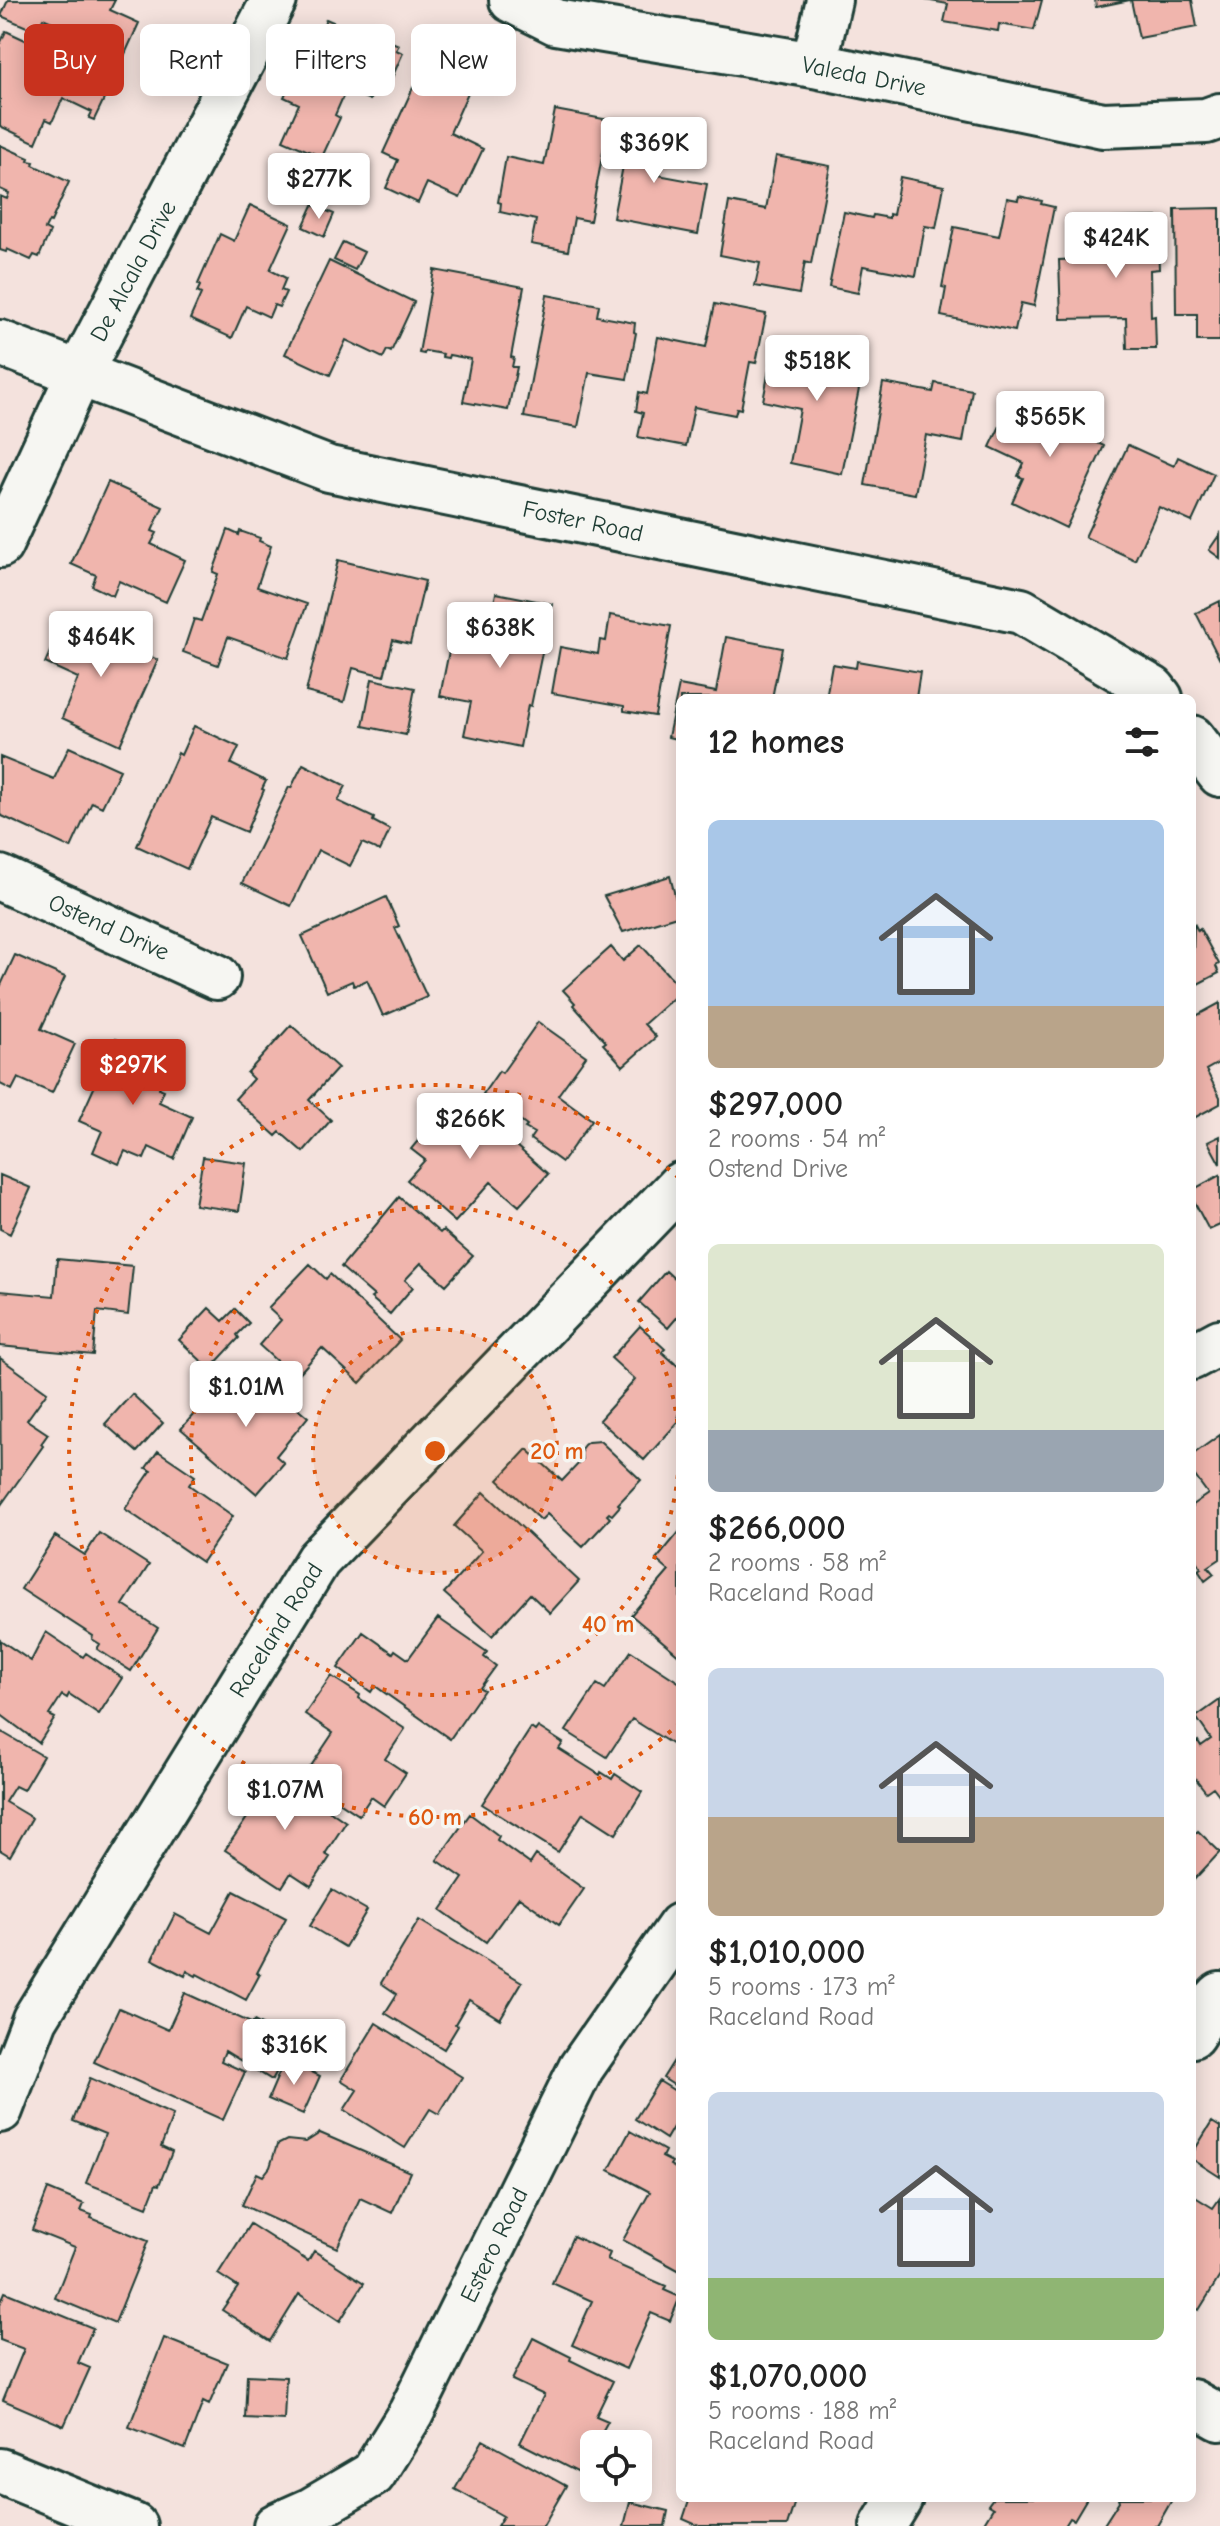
<!DOCTYPE html>
<html lang="en">
<head>
<meta charset="utf-8">
<style>
  body { margin:0; font-family:"Comic Neue",sans-serif; background:#f6f6f6; color:#222; height:100vh; display:flex; flex-direction:column; font-size:30px; white-space:nowrap }
  * { box-sizing:border-box; margin:0 }
  p { font-size:26px; color:#767676 }
  .icon { flex:none; width:44px; height:44px; fill:none; stroke:currentColor; stroke-width:2; stroke-linecap:round; stroke-linejoin:round }
  .map { position:relative; flex:1; overflow:hidden }
  .drawer { position:absolute; left:676px; top:694px; width:520px; height:1808px; display:flex; flex-direction:column; background:#fff; border-radius:12px; box-shadow:0 4px 20px #0003 }
  .drawer>* { flex:none }
  .top-card { position:absolute; left:24px; top:24px; width:532px; height:72px; display:flex; gap:16px }
  .fabs { position:absolute; left:580px; top:2430px; display:grid; gap:16px }
  .fabs a { display:grid; place-items:center; width:72px; height:72px; border-radius:12px; background:#fff; box-shadow:0 4px 20px #0003; font-size:40px }
  .price { position:absolute; translate:-50% -68px; padding:0 18px; border-radius:8px; background:#fff; color:#222; font-size:26px; line-height:52px; filter:drop-shadow(0 2px 4px #0008) }
  .price::after { content:''; position:absolute; left:50%; top:48px; width:24px; height:18px; margin-left:-12px; background:inherit; clip-path:polygon(0 0,100% 0,50% 100%) }
  .price.selected { background:#c8321e; color:#fff }
  ul { padding:0; list-style:none }
  li { display:grid; align-content:center; gap:16px; height:424px; padding:0 32px }
  li span { display:grid; place-items:center; height:248px; border-radius:12px; color:#555 }
  li>.icon { margin-inline-start:auto }
  span .icon { width:144px; height:144px; fill:#fffc; stroke-width:1 }
  li b { font-size:34px }
  h2 { display:flex; justify-content:space-between; align-items:center; height:96px; padding:0 32px; font-size:34px }
  .pill { padding:0 28px; border-radius:12px; background:#fff; box-shadow:0 4px 20px #0003; font-size:28px; line-height:72px }
  .pill.selected { background:#c8321e; color:#fff }
  .map>svg:first-child { display:block }
  .building { fill:#f0b5ad; stroke:#1f3d34; stroke-width:2 }
  .lines { fill:none; stroke-linecap:round; stroke-linejoin:round }
  .minor-casing { stroke:#1f3d34; stroke-width:50 }
  .minor { stroke:#f6f6f2; stroke-width:44 }
  .ring { fill:none; stroke:#de580e; stroke-width:4; stroke-dasharray:4 8 }
  .labels { text-anchor:middle; dominant-baseline:central; stroke-width:7; stroke-linejoin:round; paint-order:stroke }
  .street-label { font-size:24px; fill:#1f3d34; stroke:#f6f6f2 }
  .centre { fill:#de580e; stroke:#f6f6f2; stroke-width:4 }
  .ring-label { font-size:24px; text-anchor:middle; font-weight:bold; fill:#de580e; stroke:#f6f6f2; stroke-width:7; stroke-linejoin:round; paint-order:stroke }
</style>
</head>
<body>
<div class="map">
<svg width="1220" height="2526" viewBox="0 0 1220 2526">
  <rect width="100%" height="100%" fill="#f4e2dd"/>
  <filter id="ink" filterUnits="userSpaceOnUse"><feTurbulence type="fractalNoise" baseFrequency=".0125" numOctaves="2"/><feDisplacementMap in="SourceGraphic" scale="16" xChannelSelector="R" yChannelSelector="G"/><feConvolveMatrix kernelMatrix="1 2 1 2 8 2 1 2 1" color-interpolation-filters="sRGB"/></filter>
  <g filter="url(#ink)">
    <path class="building" d="M8,0h107l-5,10 29,13 -18,40 -38,-18 2,-4 -9,-4 2,-4 -35,-15 -7,13 -35,-15z
      M925,0h117l-8,30 -35,-6 -1,7 -54,-9 4,-18z
      M1095,0h35l-34,7z
      M1131,0h61l5,27 -58,11z
      M326,19l51,22 2,-4 20,8 -3,5 7,3 -17,38 -9,-5 -7,14 -24,-10 -11,25 5,3 -18,39 -39,-17 16,-36 -15,-7 6,-13 -5,-2 12,-26 4,3 8,-18 6,3z
      M6,31l66,31 3,-6 41,18 -22,46 -5,-2 3,-6 -29,-14 -11,24 -6,-3 -10,24 -36,-17v-82z
      M427,57l47,22 -24,54 33,16 -23,49 -33,-15 -9,20 -32,-15 12,-28 -15,-7z
      M555,110l54,10 -19,101 -16,-3 -6,33 -37,-7 5,-24 -36,-8 1,-9 -3,-1 8,-45 38,8z
      M622,123l44,9 -8,43 49,9 -9,50 -85,-16 10,-52 -8,-2z
      M0,145l29,13 -1,3 6,1 -1,3 36,17 -18,40 -2,-1 -4,8 5,3 -11,25 -5,-2 -3,5 -24,-11 -1,3 -6,-2v-54l7,3 2,-6 -9,-4z
      M776,156l54,10 -19,98 -6,-2 -6,32 -44,-8 5,-23 -40,-8 9,-53 37,7z
      M900,177l44,9 -8,42 -11,-2 -9,50 -53,-10 -5,27 -29,-6 15,-75 28,6 1,-3 16,3v-4l4,1z
      M1019,196l23,5 -1,3 13,3 -20,99 -13,-3 -6,28 -74,-15 5,-28 -4,-1 12,-60 45,9 8,-38 11,2z
      M250,205l41,19 -21,46 16,8 -5,12 5,2 -7,15 -5,-2 -5,12 -23,-11 -14,32 -42,-19 11,-25 -4,-2 3,-6 -2,-2 22,-50 14,7z
      M313,205l21,9 -10,23 -21,-10z
      M1220,208v133h-23v-27h-21l-1,-105z
      M1157,217l2,52 -9,1 1,47 4,-1 1,33h-29l-1,-31 -65,1 -2,-59 22,-1 -1,-11 32,-1 -1,-29z
      M343,242l21,10 -9,18 -21,-10z
      M329,261l85,41 -23,50 -4,-2 -4,8 -37,-18 -16,35 -45,-21z
      M434,270l90,17 -13,70 3,1 -2,9h5l-9,43 -45,-8 8,-43 -22,-4 -1,3 -6,-1 1,-3 -18,-3 -1,3 -5,-1z
      M547,295l52,10 -2,11 38,7 -1,9 2,1 -9,46 -38,-6 -11,54 -54,-10z
      M715,304l51,10 -10,49 -6,-1 -9,47 -4,-1 -2,7 -41,-8 -8,39 -48,-9 5,-24 -7,-2 3,-19 8,2 11,-57 48,10z
      M813,348l52,11 -23,115 -52,-11 10,-54 -37,-8 10,-52 39,7z
      M883,383l50,9 2,-9 37,7 -9,52 -37,-7 -11,59 -50,-9z
      M1059,396l33,16 -11,23 23,11 -38,82 -54,-26 11,-24 -5,-2 6,-13 -34,-16 19,-40 37,17z
      M1128,445l46,21 4,-9 36,17 -22,48 -33,-15 -24,53 -50,-23z
      M108,482l55,25 -11,24 5,2 -6,11 34,16 -19,42 -47,-21 -6,15 -21,-10 4,-11 -25,-11z
      M228,530l11,5 1,-4 20,7 -1,3 12,5 -14,41 50,17 -19,54 -60,-21 -10,28 -35,-13 11,-33 7,2 17,-47 -5,-2z
      M1220,534v24l-11,-8z
      M338,560l87,21 -15,63 -17,-4 -9,36 -31,-8 -9,34 -38,-10z
      M496,593l56,11 -21,102 -3,-1 -8,42 -56,-12 7,-33 -31,-6 11,-55 34,6z
      M1220,601v59l-24,-47z
      M610,615l61,11 -16,90 -31,-5v-5l-72,-13 8,-46 38,7 2,-14 6,1z
      M65,618l93,42 -38,85 -58,-27 16,-40 -33,-15z
      M726,637l56,11 -10,50h-92v42l-12,-3 11,-52 37,7z
      M857,661l63,11 -4,26h-90l6,-34 24,4z
      M372,679l43,9 -9,47 -43,-9z
      M194,726l45,21 -8,17 35,17 -4,8 2,1 -18,42 -35,-15 -24,52 -50,-23 41,-93 3,2z
      M69,747l51,23 -18,37 -10,-5 -21,46 -71,-33v-58l54,22z
      M303,764l43,22 -8,15 36,17 -1,3 17,9 -10,21 -18,-8 -12,23 -32,-16 -27,56 -49,-23 47,-96 2,1z
      M670,876l10,39 -57,17 -19,-36z
      M386,897l13,29 -4,2 32,69 -44,19 -16,-36 -13,6 -2,-5 -25,11 -25,-56z
      M1194,923l4,8 2,-2 19,35 -3,2 3,7 -27,14z
      M641,945l39,43v4l-36,32 12,13 -33,29 -20,-22 3,-2 -33,-37 2,-2 -12,-13 48,-43 12,14z
      M15,955l50,22 -24,52 34,15 -23,49 -34,-15 -6,12 -12,-6v-97z
      M1220,1003v59l-14,8 14,27v7l-28,15v-101z
      M538,1022l48,34 -28,39 34,25 -30,42 -32,-23 4,-6 -9,-5 2,-2 -44,-32 16,-23 3,2z
      M291,1025l47,43 -29,32 22,20 -28,32 -23,-20 -4,4 -41,-37 18,-20 -6,-6z
      M116,1039l54,25 -11,24 5,2 -5,12 33,15 -18,42 -25,-12 -5,12 -19,-8 -6,13 -26,-12 9,-21 -23,-10z
      M457,1094l91,80 -29,32 -28,-24 -36,40 -48,-42 18,-20 -14,-11z
      M1220,1136v28l-12,-22z
      M203,1157l43,6 -7,48 -44,-6z
      M0,1175l31,13 -21,46 -10,-5z
      M1220,1175v50l-11,5 -17,-32v-8z
      M399,1197l41,36 3,-3 30,26 -27,29 -25,-22 -16,17 8,7 -23,27 -19,-16 3,-2 -33,-29z
      M57,1259l76,7 -5,49 -31,-4 -4,44 -93,-9v-55l54,5z
      M310,1264l16,15 4,-5 70,66 -40,43 -38,-35 -27,30 -36,-33 22,-25 -13,-12z
      M666,1271l14,13v30l-12,14 -29,-26z
      M209,1308l14,13 12,-12 14,14 -12,12 2,3 -29,31 -31,-29z
      M640,1326l25,23 -3,3 18,16v45l-2,2 2,5 -36,40 -45,-40 36,-40 -24,-22z
      M0,1358l47,34 -20,28 21,14 -7,10 2,2 -42,59z
      M257,1374l51,43 -32,39 8,7 -27,31 -76,-65 43,-50 17,14z
      M132,1394l31,29 -26,29 -32,-28z
      M1220,1435v124l-12,8 6,7 -9,7 -7,-11 3,-2 -9,-13v-50l16,-11 -16,-22v-17z
      M600,1441l41,39 -23,24 2,2 -8,9 -3,-2 -2,2 3,3 -27,29 -36,-33 -6,6 -43,-40 29,-31 35,32 20,-21 -1,-11 3,-4 4,-3z
      M158,1451l37,25 -6,9 44,31 -31,46 -77,-53 26,-38 -5,-3z
      M484,1492l95,89 -29,32 -20,-19 -38,42 -48,-43 38,-42 -28,-25z
      M680,1531v125l-49,-41 38,-44 -13,-11z
      M99,1533l50,32 -26,40 35,23 -27,43 -34,-22 3,-5 -8,-5 1,-3 -72,-47 34,-53 30,19z
      M438,1618l49,34 -3,5 12,9 -16,22 4,2 -34,49 -75,-53 -4,6 -33,-24 25,-36 30,21 2,-3 13,9z
      M46,1632l37,25 3,-4 36,25 -23,36 -30,-20 -2,4 -5,-3 -13,20 6,3 -16,25 -39,-29v-74l31,21z
      M631,1651l49,32v62l-2,3 -46,-29 -25,38 -41,-26 31,-47 8,5z
      M331,1676l29,19 -1,3 46,31 -20,30 21,14 -22,33 -13,-9 -12,18 -56,-37 30,-45 -28,-19z
      M1220,1700v96l-7,-9 -7,5 -14,-18v-29l6,-4 3,5 10,-7 -15,-22z
      M538,1727l25,16 -4,6 41,26 1,-3 11,7 3,-5 27,18 -26,42 -33,-21 -25,39 -76,-48 49,-76 4,3z
      M0,1731l43,25 -20,34 -8,-4 -10,16 27,16 -22,38 -10,-6z
      M268,1768l78,54 -21,32 5,3 -19,29 -20,-13 -9,14 -57,-37 26,-38 -8,-5z
      M470,1814l29,22 -2,4 33,24 6,-9 48,34 -25,36 -40,-28 -33,45 -45,-32 22,-32 -26,-18z
      M1192,1829l4,4 2,-2 22,21 -28,30z
      M332,1890l35,20 -22,37 -35,-21z
      M234,1891l52,27 -29,55 3,1 -14,26 -49,-26 -1,2 -9,-5 -2,5 -33,-17 23,-45 36,19z
      M419,1920l103,62 -22,37 -31,-19 -14,24 3,2 -14,23 -59,-36 12,-19 -16,-11z
      M185,1993l68,31 1,-3 39,21 -21,38 -47,-29 -4,10 24,11 -22,48 -129,-58 25,-54 49,22z
      M376,2023l86,54 -23,37 -9,-5 -25,39 -61,-38 13,-20 -16,-10z
      M680,2051v38l-17,-11z
      M285,2059l35,17 -17,38 -35,-15z
      M90,2078l83,37 -12,32 11,5 -13,33 -3,-1 -9,23 -61,-24 19,-49 -32,-13z
      M659,2081l21,13v21l-14,24 -31,-20z
      M1212,2122l8,5v50l-28,-18v-5z
      M630,2131l35,20 -3,6 10,5 -2,3 10,6v100l-57,-31 27,-48 -41,-22z
      M320,2133l90,39 -18,41 -32,-15 -23,50 -95,-43 15,-32 6,3 7,-9 7,-22 10,-5 19,2z
      M48,2189l36,15 -3,7 11,4 -1,3 57,23 -33,82 -60,-25 20,-51 -43,-17z
      M1192,2195l21,13 7,-10v78l-21,34 -7,-4z
      M250,2224l58,37 6,-10 50,32 -24,38 -41,-27 -29,47 -48,-31 16,-23 -20,-13z
      M573,2236l37,17 -3,7 59,26 -2,4 16,7 -10,24 -19,-8 -25,56 -54,-24 20,-44 -40,-18z
      M5,2292l88,36 -15,35 12,5 -26,58 -61,-26 21,-51 -24,-9v-36z
      M164,2338l63,25 -18,42 -6,-3 -18,47 -56,-22z
      M533,2338l38,19 -1,3 43,21 -17,35 12,5 -29,52 -59,-30 24,-48 -32,-15z
      M247,2375l39,2 -2,43 -39,-2z
      M483,2440l83,46 -23,40h-46l6,-10 -48,-27z
      M690,2498h106l-9,28h-88l-16,-7z
      M993,2498h94l-13,22 -4,-2 -5,8h-83l11,-18 -5,-3z
      M1118,2498h55l-16,28h-54l16,-25z
      M630,2502l38,9 -3,15h-41z"/>
    <g class="lines">
      <defs>
        <path id="minor" d="M512,0l44,22 258,43 289,60 103,-4 14,-5
          M814,65l15,-65
          M0,343l329,126 692,142 132,78 7,9
          M0,545l79,-171 195,-374
          M1192,738l28,36
          M0,878l217,99
          M1192,1357l28,-15
          M1192,2035l19,-30 9,-10
          M0,2110l35,-91 283,-459 362,-375
          M1192,2402l28,16
          M0,2471l134,55
          M276,2526l36,-16 61,-36 38,-61 170,-345 99,-142
          M883,2526l17,-28"/>
      </defs>
      <use href="#minor" class="minor-casing"/>
      <use href="#minor" class="minor"/>
    </g>
  </g>
  <circle cx="435" cy="1451" r="122" fill="#de580e" fill-opacity=".12"/>
  <g class="ring">
    <circle cx="435" cy="1451" r="122"/>
    <circle cx="435" cy="1451" r="244"/>
    <path d="M680 1723A366 366 0 1 1 680 1179"/>
  </g>
  <g class="labels">
    <g class="street-label">
      <text transform="translate(864 76) rotate(11)">Valeda Drive</text>
      <text transform="translate(133 271) rotate(-62)">De Alcala Drive</text>
      <text transform="translate(583 521) rotate(12)">Foster Road</text>
      <text transform="translate(109 927) rotate(24)">Ostend Drive</text>
      <text transform="translate(276 1630) rotate(-58)">Raceland Road</text>
      <text transform="translate(494 2245) rotate(-64)">Estero Road</text>
    </g>
  </g>
  <circle cx="435" cy="1451" r="12" class="centre"/>
  <g class="ring-label">
    <text x="557" y="1459">20 m</text>
    <text x="608" y="1632">40 m</text>
    <text x="435" y="1825">60 m</text>
  </g>
</svg>
<div class="fabs">
<a><svg class="icon" aria-label="locate" viewBox="0 0 24 24"><circle cx="12" cy="12" r="6"/><path d="M12 2v4M12 18v4M2 12h4M18 12h4"/></svg></a>
</div>
<b class="price" style="left:654px;top:185px">$369K</b>
<b class="price" style="left:319px;top:221px">$277K</b>
<b class="price" style="left:1116px;top:280px">$424K</b>
<b class="price" style="left:817px;top:403px">$518K</b>
<b class="price" style="left:1050px;top:459px">$565K</b>
<b class="price" style="left:500px;top:670px">$638K</b>
<b class="price" style="left:101px;top:679px">$464K</b>
<b class="price selected" style="left:133px;top:1107px">$297K</b>
<b class="price" style="left:470px;top:1161px">$266K</b>
<b class="price" style="left:246px;top:1429px">$1.01M</b>
<b class="price" style="left:285px;top:1832px">$1.07M</b>
<b class="price" style="left:294px;top:2087px">$316K</b>
<div class="top-card">
<a class="pill selected">Buy</a>
<a class="pill">Rent</a>
<a class="pill">Filters</a>
<a class="pill">New</a>
</div>
<section class="drawer">
<h2>12 homes<svg class="icon" aria-label="filters" viewBox="0 0 24 24"><path d="M4 7h16M4 17h16"/><circle cx="9" cy="7" r="2"/><circle cx="15" cy="17" r="2"/></svg></h2>
<ul>
<li><span style="background:linear-gradient(#a9c7e8 75%,#b9a48a 0)"><svg class="icon" aria-label="home" viewBox="0 0 24 24"><path d="M3 11l9-7 9 7M6 9v11h12V9"/></svg></span><div><b>$297,000</b><p>2 rooms · 54 m²</p><p>Ostend Drive</p></div></li>
<li><span style="background:linear-gradient(#dfe7d0 75%,#9aa5b1 0)"><svg class="icon" aria-label="home" viewBox="0 0 24 24"><path d="M3 11l9-7 9 7M6 9v11h12V9"/></svg></span><div><b>$266,000</b><p>2 rooms · 58 m²</p><p>Raceland Road</p></div></li>
<li><span style="background:linear-gradient(#c9d6e8 60%,#b9a48a 0)"><svg class="icon" aria-label="home" viewBox="0 0 24 24"><path d="M3 11l9-7 9 7M6 9v11h12V9"/></svg></span><div><b>$1,010,000</b><p>5 rooms · 173 m²</p><p>Raceland Road</p></div></li>
<li><span style="background:linear-gradient(#c9d6e8 75%,#8fb573 0)"><svg class="icon" aria-label="home" viewBox="0 0 24 24"><path d="M3 11l9-7 9 7M6 9v11h12V9"/></svg></span><div><b>$1,070,000</b><p>5 rooms · 188 m²</p><p>Raceland Road</p></div></li>
</ul>
</section>
</div>
</body>
</html>
